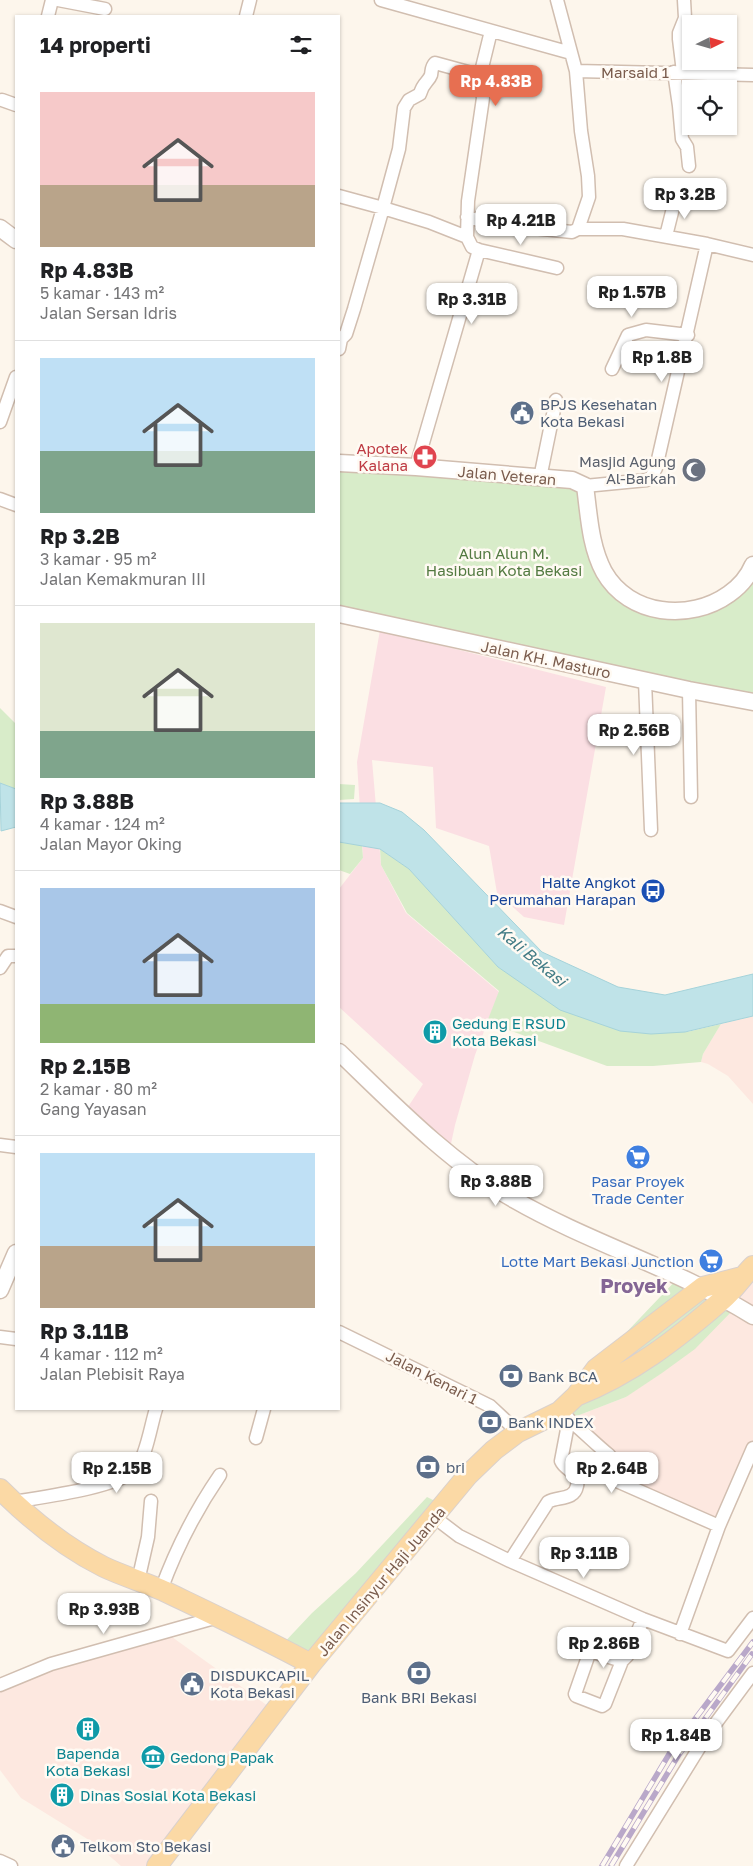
<!DOCTYPE html>
<html lang="id">
<head>
<meta charset="utf-8">
<style>
  body { margin:0; font-family:"Golos Text",sans-serif; background:#f6f6f6; color:#202124; height:100vh; display:flex; flex-direction:column; font-size:19px; white-space:nowrap }
  * { box-sizing:border-box; margin:0 }
  p { font-size:16px; color:#757577 }
  .icon { flex:none; width:28px; height:28px; fill:none; stroke:currentColor; stroke-width:2; stroke-linecap:round; stroke-linejoin:round }
  .map { position:relative; flex:1; overflow:hidden }
  .panel { position:absolute; left:15px; top:15px; width:325px; height:1395px; display:flex; flex-direction:column; background:#fff; border-radius:0px; box-shadow:0 1px 4px #0004 }
  .panel>* { flex:none }
  .needle { width:32px; rotate:85deg }
  .fabs { position:absolute; left:682px; top:15px; display:grid; gap:10px }
  .fabs a { display:grid; place-items:center; width:55px; height:55px; border-radius:0px; background:#fff; box-shadow:0 1px 4px #0004; font-size:25px }
  .price { position:absolute; translate:-50% -42px; padding:0 11px; border-radius:10px; background:#fff; color:#222; font-size:16px; line-height:32px; filter:drop-shadow(0 1px 2px #0008) }
  .price::after { content:''; position:absolute; left:50%; top:30px; width:15px; height:11px; margin-left:-8px; background:inherit; clip-path:polygon(0 0,100% 0,50% 100%) }
  .price.selected { background:#e76f51; color:#fff }
  ul { padding:0; list-style:none }
  li { display:grid; align-content:center; gap:10px; height:265px; padding:0 25px }
  li+li { border-top:1px solid #e0e0e0 }
  li span { display:grid; place-items:center; height:155px; border-radius:0px; color:#555 }
  li>.icon { margin-inline-start:auto }
  span .icon { width:90px; height:90px; fill:#fffc; stroke-width:1 }
  li b { font-size:21px }
  h2 { display:flex; justify-content:space-between; align-items:center; height:60px; padding:0 25px; font-size:21px }
  .map>svg:first-child { display:block }
  .commercial { fill:#fde8e0 }
  .medical { fill:#fbdfe3 }
  .green { fill:#d8ecc9 }
  .water { fill:#bfe3e8; stroke:#a5d3da }
  .lines { fill:none; stroke-linecap:round; stroke-linejoin:round }
  .minor-casing { stroke:#d1beb0; stroke-width:15 }
  .tertiary-casing { stroke:#d1beb0; stroke-width:19 }
  .primary-casing { stroke:#dad1cd; stroke-width:22 }
  .minor { stroke:#fff; stroke-width:12 }
  .tertiary { stroke:#fff; stroke-width:16 }
  .primary { stroke:#fbd9a5; stroke-width:20 }
  .rail-casing { stroke:#b9a8c9; stroke-width:5.5 }
  .rail { stroke:#fffaf3; stroke-width:4; stroke-dasharray:11; stroke-linecap:butt }
  .labels { text-anchor:middle; dominant-baseline:central; stroke-width:5; stroke-linejoin:round; paint-order:stroke }
  .street-label { font-size:15px; fill:#7a5c4d; stroke:#fffaf3 }
  .service-label { font-size:15px; fill:#4e5e75; stroke:#fffaf3; text-anchor:start }
  .health-label { font-size:15px; fill:#be3a42; stroke:#fffaf3; text-anchor:end }
  .worship-label { font-size:15px; fill:#5b616d; stroke:#fffaf3; text-anchor:end }
  .park-label { font-size:15px; fill:#537a41; stroke:#fffaf3 }
  .transit-label { font-size:15px; fill:#164399; stroke:#fffaf3; text-anchor:end }
  .culture-label { font-size:15px; fill:#0d838f; stroke:#fffaf3; text-anchor:start }
  .shop-label { font-size:15px; fill:#366cbe; stroke:#fffaf3 }
  .water-label { font-size:16px; font-style:italic; fill:#437c86; stroke:#fffaf3 }
  .district-label { font-size:20px; font-weight:bold; fill:#846695; stroke:#fffaf3 }
</style>
</head>
<body>
<div class="map">
<svg width="753" height="1866" viewBox="0 0 753 1866">
  <rect width="100%" height="100%" fill="#fdf6ec"/>
  <path class="commercial" d="M753,1016v88l-25,-28 -20,-12 -7,-2 2,-8 18,-30z
    M753,1266v182l-34,78 -116,-51 6,-20 -40,-36 57,-22 98,-98z
    M172,1637l103,74 -119,155h-35l-24,-21 -76,-47 -21,-28v-80l61,-23z"/>
  <path class="medical" d="M380,630l226,57 -42,238 -40,-8 -27,-24 -8,-47 -53,-18 -3,-61 -61,-7 9,105 25,48 93,79 -24,63 -20,70 -6,28 -45,-40 19,-29 -84,-77v-118l24,-31 -6,-96z"/>
  <path class="green" d="M339,463l246,23 9,62 39,52 62,10 58,-45v137l-414,-88z
    M0,708l16,16v65l-16,-6z
    M339,784l16,1 -1,14 -15,1z
    M339,842l23,3 1,13 -13,16 -11,-4z
    M380,849l29,20 89,98 23,15 166,50 34,-8 -18,30 -2,8 -48,4h-46l-120,-44 12,-31 -92,-78 -26,-48z
    M680,1276l57,30 -42,43 -33,24 -36,24 -57,22 32,-60z
    M427,1497l16,8 -132,159 -31,-17 32,-34 44,-40z"/>
  <path class="water" d="M0,783l16,6v38l-15,4z
    M339,803h41l22,9 22,18 118,122 76,35 47,8 88,-21v42l-68,16 -34,2 -31,-3 -60,-21 -62,-43 -89,-98 -29,-20 -41,-7z"/>
  <g class="lines">
    <defs>
      <path id="minor" d="M58,0l47,9
        M381,0l190,53
        M557,0l19,71 5,60 7,45 1,21 -11,32
        M48,16l4,-16
        M246,16l4,-16
        M576,71l177,4
        M674,72l5,34 3,33 5,8 2,19
        M683,72l-4,-33v-6l6,-15 -1,-18
        M2,100l14,5
        M339,196l44,12 16,-59 5,-41 5,-8 11,-6c3,-12 8,-11 11,-19 1,-5 0,-8 4,-12l44,12
        M467,217l57,10 48,5 6,-3h45l84,15 46,11
        M666,236l10,-40
        M479,250l78,18
        M339,349l2,-10 5,-5 8,-25 29,-101 46,14 38,15
        M612,369l16,-34 18,-5 42,5
        M0,422l16,-45
        M416,467l63,-217 -7,-3 -5,-10 1,-36 15,-103 -1,-7 -4,-7 13,-53
        M540,478l16,-78
        M585,486l62,-6 5,-4 4,-8 51,-224
        M0,499l16,6
        M645,681l6,149
        M689,690l2,107
        M0,911l16,6
        M0,968l8,-12h8
        M0,1145l16,2
        M339,1332l151,74 28,26
        M0,1337l16,2
        M559,1412c18,13 33,29 50,43l-7,14 1,6 116,51
        M256,1438l8,-29
        M91,1469l3,18
        M13,1502c29,-5 102,-14 122,-32 11,-11 16,-46 21,-61
        M434,1517l25,19 51,25 133,58 85,32 25,-33
        M510,1561l38,-59c9,-6 26,-1 29,-16 1,-3 0,-8 -2,-11 -5,-6 -11,-7 -14,-14l8,-42
        M138,1581l10,-44 3,-36
        M161,1590c15,-41 35,-80 59,-115
        M680,1634l39,-108 34,-78
        M622,1661l-32,-10 -15,43 1,2 26,10 3,-2 17,-43 5,-5 16,-37
        M0,1685l51,-21 167,-47
        M0,1861l11,5
        M626,1866l81,-131 46,-62"/>
      <path id="tertiary" d="M0,228l16,12
        M339,463l77,4 156,13 13,6c4,29 5,60 19,86 25,44 86,50 125,22 10,-7 19,-17 24,-29
        M339,614l350,76 64,12
        M339,1052c53,51 112,112 176,148 77,44 163,69 238,116
        M0,1290l16,-37"/>
      <path id="primary" d="M576,1396c56,-22 101,-57 146,-96 12,-10 20,-23 31,-34
        M0,1489c31,31 64,58 104,78 19,9 40,15 60,24 50,24 99,47 147,73
        M157,1866l154,-202 157,-189 26,-25 24,-18 41,-20 17,-16 20,-27 107,-82 39,-10"/>
    </defs>
    <use href="#minor" class="minor-casing"/>
    <use href="#tertiary" class="tertiary-casing"/>
    <use href="#primary" class="primary-casing"/>
    <use href="#minor" class="minor"/>
    <use href="#tertiary" class="tertiary"/>
    <use href="#primary" class="primary"/>
    <defs>
      <path id="rail" d="M602,1866l69,-115 82,-109
        M611,1866l67,-110 74,-102"/>
    </defs>
    <use href="#rail" class="rail-casing"/>
    <use href="#rail" class="rail"/>
  </g>
  <defs>
    <symbol id="civic-disc" viewBox="-11 -11 22 22"><circle r="9.5" fill="#5c6f8a" stroke="#fffaf3"/><path d="M-.6-6.5H3V-4.5H.6V-3L4-1V1h2V6H-6V1h2V-1L-.6-3ZM-1.2 2.5V6h2.4V2.5Z" fill="#fff"/></symbol>
    <symbol id="pharmacy-disc" viewBox="-11 -11 22 22"><circle r="9.5" fill="#e0444e" stroke="#fffaf3"/><path d="M-2-6h4v4h4v4h-4v4h-4v-4h-4v-4h4Z" fill="#fff"/></symbol>
    <symbol id="mosque-disc" viewBox="-11 -11 22 22"><circle r="9.5" fill="#6b7280" stroke="#fffaf3"/><path d="M3.5-4.9A6 6 0 1 0 3.5 4.9A5 5 0 1 1 3.5-4.9Z" fill="#fff"/></symbol>
    <symbol id="bus-disc" viewBox="-11 -11 22 22"><circle r="9.5" fill="#1a4fb4" stroke="#fffaf3"/><path d="M-5-6H5V4H4V6H2V4H-2V6H-4V4H-5ZM-3.5-4V0h7V-4ZM-3.5 1.2v1.5H-2V1.2ZM2 1.2v1.5H3.5V1.2Z" fill="#fff"/></symbol>
    <symbol id="building-disc" viewBox="-11 -11 22 22"><circle r="9.5" fill="#0f9aa8" stroke="#fffaf3"/><path d="M-4-6H4V6H1V3H-1V6H-4ZM-2.5-4.3h1.7v1.8h-1.7ZM.8-4.3h1.7v1.8H.8ZM-2.5-1h1.7V.8h-1.7ZM.8-1h1.7V.8H.8Z" fill="#fff"/></symbol>
    <symbol id="supermarket-disc" viewBox="-11 -11 22 22"><circle r="9.5" fill="#3f7fe0" stroke="#fffaf3"/><path d="M-6-5.5h2.5l.6 2H6L4.5 2H-2.5L-4.4-4H-6ZM-1.5 3.2a1.3 1.3 0 1 0 .1 0ZM3 3.2a1.3 1.3 0 1 0 .1 0Z" fill="#fff"/></symbol>
    <symbol id="bank-disc" viewBox="-11 -11 22 22"><circle r="9.5" fill="#5c6f8a" stroke="#fffaf3"/><path d="M-6-4H6V4H-6ZM0-2.3a2.3 2.3 0 1 0 0 4.6a2.3 2.3 0 1 0 0-4.6Z" fill="#fff"/></symbol>
    <symbol id="museum-disc" viewBox="-11 -11 22 22"><circle r="9.5" fill="#0f9aa8" stroke="#fffaf3"/><path d="M0-6L6-3V-2H-6V-3ZM-5-1h2V3h-2ZM-1-1h2V3h-2ZM3-1h2V3H3ZM-6 4H6V6H-6Z" fill="#fff"/></symbol>
  </defs>
  <g fill-rule="evenodd">
    <use href="#civic-disc" x="508" y="399" width="28" height="28"/>
    <use href="#pharmacy-disc" x="411" y="443" width="28" height="28"/>
    <use href="#mosque-disc" x="680" y="456" width="28" height="28"/>
    <use href="#bus-disc" x="639" y="877" width="28" height="28"/>
    <use href="#building-disc" x="421" y="1018" width="28" height="28"/>
    <use href="#supermarket-disc" x="624" y="1143" width="28" height="28"/>
    <use href="#supermarket-disc" x="697" y="1247" width="28" height="28"/>
    <use href="#bank-disc" x="497" y="1362" width="28" height="28"/>
    <use href="#bank-disc" x="476" y="1408" width="28" height="28"/>
    <use href="#bank-disc" x="414" y="1453" width="28" height="28"/>
    <use href="#bank-disc" x="405" y="1659" width="28" height="28"/>
    <use href="#civic-disc" x="178" y="1670" width="28" height="28"/>
    <use href="#building-disc" x="74" y="1715" width="28" height="28"/>
    <use href="#museum-disc" x="139" y="1743" width="28" height="28"/>
    <use href="#building-disc" x="48" y="1781" width="28" height="28"/>
    <use href="#civic-disc" x="49" y="1832" width="28" height="28"/>
  </g>
  <g class="labels">
    <g class="street-label">
      <text x="635" y="72">Marsaid 1</text>
      <text transform="translate(507 475) rotate(5)">Jalan Veteran</text>
      <text transform="translate(546 659) rotate(12)">Jalan KH. Masturo</text>
      <text transform="translate(432 1377) rotate(27)">Jalan Kenari 1</text>
      <text transform="translate(381 1581) rotate(-50)">Jalan Insinyur Haji Juanda</text>
    </g>
    <g class="service-label">
      <text x="540" y="404">BPJS Kesehatan<tspan x="540" dy="17">Kota Bekasi</tspan></text>
      <text x="528" y="1376">Bank BCA</text>
      <text x="508" y="1422">Bank INDEX</text>
      <text x="446" y="1467">bri</text>
      <text x="210" y="1675">DISDUKCAPIL<tspan x="210" dy="17">Kota Bekasi</tspan></text>
      <text x="419" y="1697" text-anchor="middle">Bank BRI Bekasi</text>
      <text x="80" y="1846">Telkom Sto Bekasi</text>
    </g>
    <g class="health-label">
      <text x="408" y="448">Apotek<tspan x="408" dy="17">Kalana</tspan></text>
    </g>
    <g class="worship-label">
      <text x="676" y="461">Masjid Agung<tspan x="676" dy="17">Al-Barkah</tspan></text>
    </g>
    <g class="park-label">
      <text x="504" y="553">Alun Alun M.<tspan x="504" dy="17">Hasibuan Kota Bekasi</tspan></text>
    </g>
    <g class="transit-label">
      <text x="636" y="882">Halte Angkot<tspan x="636" dy="17">Perumahan Harapan</tspan></text>
    </g>
    <g class="culture-label">
      <text x="452" y="1023">Gedung E RSUD<tspan x="452" dy="17">Kota Bekasi</tspan></text>
      <text x="88" y="1753" text-anchor="middle">Bapenda<tspan x="88" dy="17">Kota Bekasi</tspan></text>
      <text x="170" y="1757">Gedong Papak</text>
      <text x="80" y="1795">Dinas Sosial Kota Bekasi</text>
    </g>
    <g class="shop-label">
      <text x="638" y="1181">Pasar Proyek<tspan x="638" dy="17">Trade Center</tspan></text>
      <text x="694" y="1261" text-anchor="end">Lotte Mart Bekasi Junction</text>
    </g>
    <g class="water-label">
      <text transform="translate(532 956) rotate(40)">Kali Bekasi</text>
    </g>
    <g class="district-label">
      <text x="634" y="1285">Proyek</text>
    </g>
  </g>
</svg>
<div class="fabs">
<a><svg class="needle" viewBox="-14 -14 28 28"><path d="M0-13l5 13h-10z" fill="#e53935"/><path d="M0 13l5-13h-10z" fill="#757577"/></svg></a>
<a><svg class="icon" aria-label="locate" viewBox="0 0 24 24"><circle cx="12" cy="12" r="6"/><path d="M12 2v4M12 18v4M2 12h4M18 12h4"/></svg></a>
</div>
<b class="price selected" style="left:496px;top:107px">Rp 4.83B</b>
<b class="price" style="left:685px;top:220px">Rp 3.2B</b>
<b class="price" style="left:521px;top:246px">Rp 4.21B</b>
<b class="price" style="left:632px;top:318px">Rp 1.57B</b>
<b class="price" style="left:472px;top:325px">Rp 3.31B</b>
<b class="price" style="left:662px;top:383px">Rp 1.8B</b>
<b class="price" style="left:634px;top:756px">Rp 2.56B</b>
<b class="price" style="left:496px;top:1207px">Rp 3.88B</b>
<b class="price" style="left:117px;top:1494px">Rp 2.15B</b>
<b class="price" style="left:612px;top:1494px">Rp 2.64B</b>
<b class="price" style="left:584px;top:1579px">Rp 3.11B</b>
<b class="price" style="left:104px;top:1635px">Rp 3.93B</b>
<b class="price" style="left:604px;top:1669px">Rp 2.86B</b>
<b class="price" style="left:676px;top:1761px">Rp 1.84B</b>
<section class="panel">
<h2>14 properti<svg class="icon" aria-label="filters" viewBox="0 0 24 24"><path d="M4 7h16M4 17h16"/><circle cx="9" cy="7" r="2"/><circle cx="15" cy="17" r="2"/></svg></h2>
<ul>
<li><span style="background:linear-gradient(#f6c9c9 60%,#b9a48a 0)"><svg class="icon" aria-label="home" viewBox="0 0 24 24"><path d="M3 11l9-7 9 7M6 9v11h12V9"/></svg></span><div><b>Rp 4.83B</b><p>5 kamar · 143 m²</p><p>Jalan Sersan Idris</p></div></li>
<li><span style="background:linear-gradient(#bfe0f5 60%,#7fa58c 0)"><svg class="icon" aria-label="home" viewBox="0 0 24 24"><path d="M3 11l9-7 9 7M6 9v11h12V9"/></svg></span><div><b>Rp 3.2B</b><p>3 kamar · 95 m²</p><p>Jalan Kemakmuran III</p></div></li>
<li><span style="background:linear-gradient(#dfe7d0 70%,#7fa58c 0)"><svg class="icon" aria-label="home" viewBox="0 0 24 24"><path d="M3 11l9-7 9 7M6 9v11h12V9"/></svg></span><div><b>Rp 3.88B</b><p>4 kamar · 124 m²</p><p>Jalan Mayor Oking</p></div></li>
<li><span style="background:linear-gradient(#a9c7e8 75%,#8fb573 0)"><svg class="icon" aria-label="home" viewBox="0 0 24 24"><path d="M3 11l9-7 9 7M6 9v11h12V9"/></svg></span><div><b>Rp 2.15B</b><p>2 kamar · 80 m²</p><p>Gang Yayasan</p></div></li>
<li><span style="background:linear-gradient(#bfe0f5 60%,#b9a48a 0)"><svg class="icon" aria-label="home" viewBox="0 0 24 24"><path d="M3 11l9-7 9 7M6 9v11h12V9"/></svg></span><div><b>Rp 3.11B</b><p>4 kamar · 112 m²</p><p>Jalan Plebisit Raya</p></div></li>
</ul>
</section>
</div>
</body>
</html>
